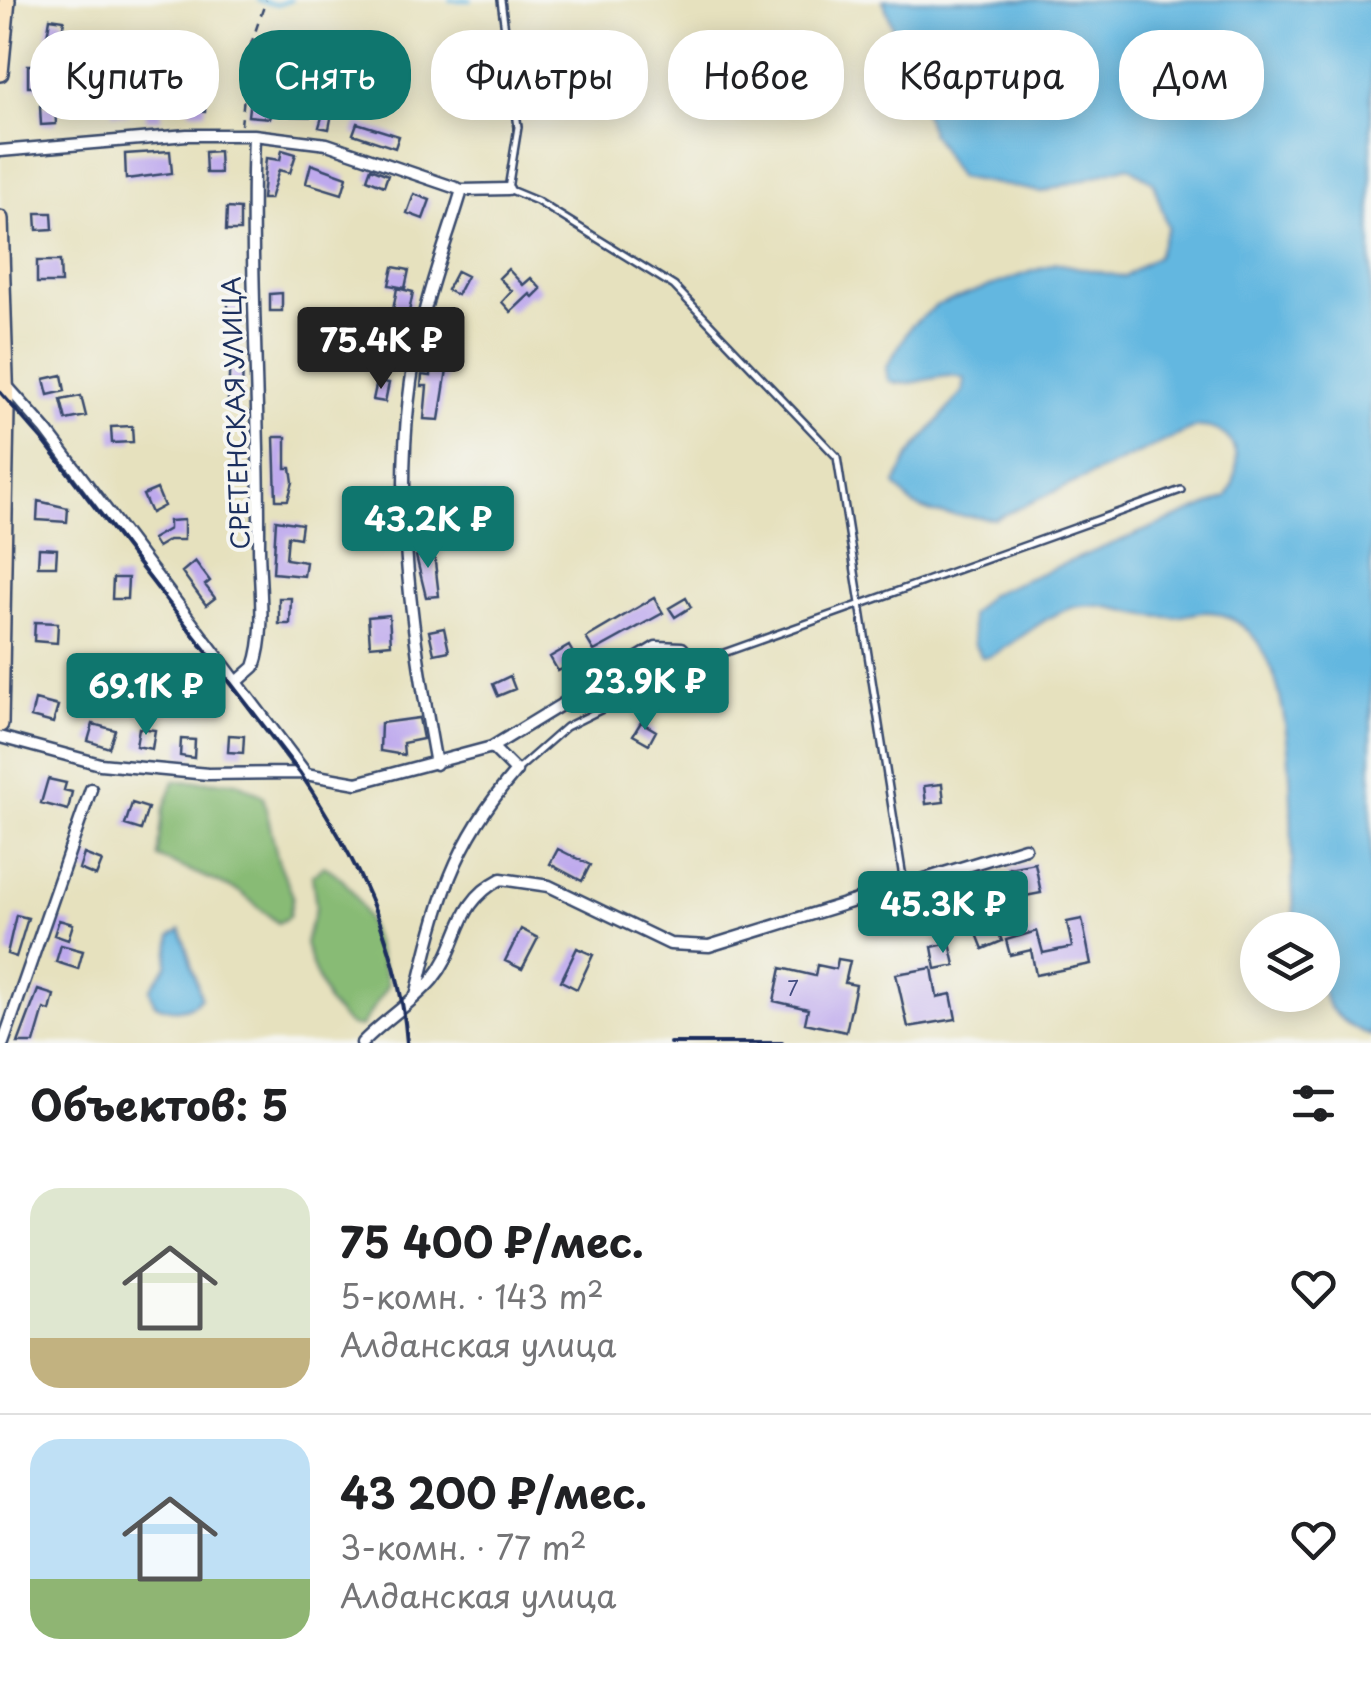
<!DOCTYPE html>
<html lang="ru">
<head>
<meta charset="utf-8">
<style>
  body { margin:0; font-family:"Playpen Sans",sans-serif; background:#f2f2f2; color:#202124; height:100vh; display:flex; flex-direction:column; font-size:38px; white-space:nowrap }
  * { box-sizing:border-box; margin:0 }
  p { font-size:32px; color:#757577 }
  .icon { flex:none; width:55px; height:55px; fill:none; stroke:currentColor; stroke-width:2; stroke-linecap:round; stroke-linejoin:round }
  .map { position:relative; height:1043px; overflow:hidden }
  .drawer { display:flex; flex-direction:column; background:#fff; flex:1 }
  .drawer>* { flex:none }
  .guide { position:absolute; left:30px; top:30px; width:1312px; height:90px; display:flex; gap:20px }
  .controls { position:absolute; left:1240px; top:912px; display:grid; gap:20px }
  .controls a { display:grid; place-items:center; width:100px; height:100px; border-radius:50%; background:#fff; box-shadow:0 5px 25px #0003; font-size:50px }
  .price { position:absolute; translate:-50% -85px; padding:0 22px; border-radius:10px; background:#0f766e; color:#fff; font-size:32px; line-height:65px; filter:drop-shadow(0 2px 5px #0008) }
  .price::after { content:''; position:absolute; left:50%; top:60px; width:30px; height:22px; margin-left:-15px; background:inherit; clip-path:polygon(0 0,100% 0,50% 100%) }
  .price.active { background:#222; color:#fff }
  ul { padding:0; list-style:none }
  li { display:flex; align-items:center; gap:30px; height:250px; padding:0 30px }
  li+li { border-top:2px solid #e0e0e0 }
  li span { display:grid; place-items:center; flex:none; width:280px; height:200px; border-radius:30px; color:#555 }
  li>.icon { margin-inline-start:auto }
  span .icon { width:120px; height:120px; fill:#fffc; stroke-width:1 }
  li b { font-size:42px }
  h2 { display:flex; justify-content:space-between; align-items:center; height:120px; padding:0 30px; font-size:42px }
  .pill { padding:0 35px; border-radius:40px; background:#fff; box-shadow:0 5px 25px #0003; font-size:35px; line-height:90px }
  .pill.active { background:#0f766e; color:#fff }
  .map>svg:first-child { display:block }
  .forest { fill:#88bb75; stroke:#52756a; stroke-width:2.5 }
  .water { fill:#64b7e0; stroke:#40739f; stroke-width:2.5 }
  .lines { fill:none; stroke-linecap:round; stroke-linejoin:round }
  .stream { stroke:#64b7e0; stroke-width:4 }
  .building { fill:#bea9ed }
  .lane-casing { stroke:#394a6c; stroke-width:10 }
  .street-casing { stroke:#394a6c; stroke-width:15 }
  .secondary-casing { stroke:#394a6c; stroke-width:20 }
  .path { stroke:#394a6c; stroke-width:2.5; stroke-dasharray:8 8; stroke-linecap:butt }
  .lane { stroke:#fff; stroke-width:5 }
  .street { stroke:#fff; stroke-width:10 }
  .secondary { stroke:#fbe6c4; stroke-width:15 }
  .rail { stroke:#1b2f5e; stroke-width:4 }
  .labels { text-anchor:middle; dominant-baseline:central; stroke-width:8; stroke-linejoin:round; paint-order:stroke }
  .number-label { font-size:20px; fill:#444e82 }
  .street-label { font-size:25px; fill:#1b2f5e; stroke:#f6f6f2 }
</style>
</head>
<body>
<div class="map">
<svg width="1371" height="1043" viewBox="0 0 1371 1043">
  <rect width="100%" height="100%" fill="#f6f6f2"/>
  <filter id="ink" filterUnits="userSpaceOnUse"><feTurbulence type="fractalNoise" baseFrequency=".01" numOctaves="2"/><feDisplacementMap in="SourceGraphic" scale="20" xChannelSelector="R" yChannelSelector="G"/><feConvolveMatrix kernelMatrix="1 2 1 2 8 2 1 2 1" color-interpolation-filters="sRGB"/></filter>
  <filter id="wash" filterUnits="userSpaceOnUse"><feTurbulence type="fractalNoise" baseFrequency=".0048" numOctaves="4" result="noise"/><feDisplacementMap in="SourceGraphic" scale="40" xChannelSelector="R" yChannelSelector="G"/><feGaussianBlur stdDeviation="2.25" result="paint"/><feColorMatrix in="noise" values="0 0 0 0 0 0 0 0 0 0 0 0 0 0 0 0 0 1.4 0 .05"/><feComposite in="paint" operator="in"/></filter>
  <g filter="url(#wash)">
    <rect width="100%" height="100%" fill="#e6e1be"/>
    <path class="forest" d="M174,781l62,1 27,14 15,64 15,36 -4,21 -11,6 -38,-31 -82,-35 5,-46z
      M324,866c42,22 51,79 64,119l-27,42 -12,-2 -21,-22 -17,-40 -6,-20 11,-36 -4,-32z"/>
    <path class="water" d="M883,0h488v1036c-61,-28 -49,-47 -49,-106h-26c-13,-76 19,-293 -79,-317 -16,-4 -30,4 -46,4 -30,1 -58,-14 -90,-11 -36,3 -80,54 -99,51l-8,-13 -4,-29 20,-21 237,-97c18,-33 11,-72 -31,-70l-201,92 -61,-6 -21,-8 -18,-20 14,-29 54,-65 2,-12c-25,-11 -54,13 -77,1l-2,-12 25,-42 26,-21 119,-42 68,14 33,-21 11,-29 -15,-45 -25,-16 -86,26 -84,-15 -27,-45z
      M181,930l20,67c-10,14 -32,16 -47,6l-4,-14 17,-23 4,-30z"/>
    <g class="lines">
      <path class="stream" d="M258,0l19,5 14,-5
        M450,0h21"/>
    </g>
    <g id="blocks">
      <path class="building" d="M50,18l14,2 -3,20 -14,-3z
        M28,65h16v22h-16z
        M113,81l18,1 -2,33 -17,-1z
        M190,90l16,1 -1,21 -16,-1z
        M322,97l13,1 -6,31 -10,-2 3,-10 -31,-1 -1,-15 30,5z
        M250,98l21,2 -1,18 -22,-2z
        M146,103h14l1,16h-15z
        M55,105l1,19 -15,1 -1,-19z
        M357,123l42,13 -4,12 -42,-14z
        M282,150l14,4 -6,19 -11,-3 -9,29h-8l4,-41 14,2z
        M170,151l2,22 -46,6 -1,-25z
        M219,151l1,22h-14l-1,-21z
        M311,164l36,13 -5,17 -36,-11z
        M371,168l17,7 -4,11 -17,-7z
        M414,194l16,6 -7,19 -16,-6z
        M227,208l13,1v22h-14z
        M36,213h16l1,16 -16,1z
        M37,261h23l1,22h-24z
        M393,267l16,3 -4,18 -16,-3z
        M508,269l15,16 8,-7 10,11 -8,8 -3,-3 -19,18 -9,-10 10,-11 -13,-13z
        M457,271l10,5 -10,19 -10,-5z
        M397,288l16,4 -8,40 -10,-2 -6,35 -15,-3 5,-37 11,2z
        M282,293v18h-12v-17z
        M228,300h14v21l-14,-1z
        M432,350l18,1 -11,69 -15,-1 3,-33h-6l1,-11 9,1z
        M243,352l-1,48 -14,1 2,-48z
        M62,375l3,16 -17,4 -4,-16z
        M377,381l12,2 -4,19 -12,-2z
        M81,396l5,20 -20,4 -5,-20z
        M132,426l1,16 -21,1 -1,-16z
        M274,437h12v31h5l2,14 -5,18h-12z
        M157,489l7,17 -13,7 -8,-18z
        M485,493l3,10 -17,6 -3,-10z
        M38,501l30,7 -1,14 -30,-2z
        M363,517l16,3 -3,13 -16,-3z
        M184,520v20h-15l-12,7 -5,-8 17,-10v-8z
        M276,520l26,4 -2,14 -12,-2 -2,23 20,3 -2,14 -31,-3z
        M433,545l6,51 -13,1 -10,-41h4l2,-10z
        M39,548l18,1 -1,17h-18z
        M195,561l15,20 -5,4 10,13 -9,7 -24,-33z
        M113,578h15l-1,21h-15z
        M279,598h12l-1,26h-11z
        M654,598l9,15 -69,38 -8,-13z
        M686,598l5,9 -16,10 -6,-9z
        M389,615l2,29 -21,2 -2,-29z
        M35,622l23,1 -1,20 -23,-2z
        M444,628l5,23 -15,3 -5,-23z
        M569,646l16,28 -11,7 -8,-14 -8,4 -8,-14z
        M164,669l19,2 -1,14 -20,-1z
        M510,676l5,13 -17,7 -5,-12z
        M35,700l23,6 -5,17 -22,-6z
        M419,718l4,21 -20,4 1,12 -24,-4 1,-28z
        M641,722l15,9 -7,13 -16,-9z
        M93,724l22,6 -6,18 -21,-7z
        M139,728l16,2 -3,19 -16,-3z
        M229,735l15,1 -1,17 -15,-1z
        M181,739l14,1 -1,18 -14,-2z
        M48,779l18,4 -2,7 8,2 -4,18 -27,-7z
        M942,784l2,18 -18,2 -2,-18z
        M132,803l16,5 -7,22 -16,-5z
        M558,849l32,16 -8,16 -32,-17z
        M84,854l18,7 -6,15 -17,-7z
        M1035,863l6,30 -26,5 -6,-30z
        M968,880l4,20 -16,3 -4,-20z
        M912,897l4,16 -31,9 -4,-17z
        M16,915l12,3 -12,39 -9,-3z
        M992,917l10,24 -19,8 -10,-25z
        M1082,919l9,45 -55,11 -5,-25 -21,5 -4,-15 31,-9 6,22 29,-6 -5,-25z
        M59,920l14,4 -5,16 -14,-5z
        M521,929l17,9 -16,31 -17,-8z
        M950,943l5,22 -19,4 -4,-22z
        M61,945l22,6 -5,18 -22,-7z
        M577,948l16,7 -16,34 -16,-8z
        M838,959l12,2 -5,22 11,2 -10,47 -41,-9 3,-14 -34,-8 7,-33 34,8 2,-11 19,4z
        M932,968l5,29 14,-3 5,25 -48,8 -12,-53z
        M38,990l16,5 -4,16 -6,-2 -10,34h-16z"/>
    </g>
  </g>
  <g filter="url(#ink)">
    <use href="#blocks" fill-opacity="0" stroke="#394a6c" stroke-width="2.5"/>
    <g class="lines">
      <defs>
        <path id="lane" d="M501,0l17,127 -10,62 29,12 137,85 163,171 67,427
          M516,771l50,-44 127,-63 488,-174"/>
        <path id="street" d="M0,151l187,-16h67l73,9 135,46 46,-1
          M6,385l40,45 261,345
          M237,682l17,-15c13,-36 5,-84 5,-122 1,-137 -10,-273 -5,-410
          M0,737l100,27 108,10 92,-1 57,10 135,-36 164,-100 26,1 13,16
          M436,764c-27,-148 -49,-292 -14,-442 10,-44 27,-88 40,-132
          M416,996c22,-93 36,-151 100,-225l-24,-24
          M3,1043l88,-254
          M362,1043c22,-23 49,-39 70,-63 31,-37 21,-76 69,-101l48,7 121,58 39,2 316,-98"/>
        <path id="secondary" d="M0,73l7,-73
          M0,219l6,190 -6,315"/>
      </defs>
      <use href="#lane" class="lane-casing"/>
      <use href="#street" class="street-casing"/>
      <use href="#secondary" class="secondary-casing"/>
      <path class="path" d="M241,125l8,-75 17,-50"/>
      <use href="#lane" class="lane"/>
      <use href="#street" class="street"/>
      <use href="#secondary" class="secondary"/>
      <path class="rail" d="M0,392l46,52 254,329c55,82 100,171 107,270
        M670,1043h112"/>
    </g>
  </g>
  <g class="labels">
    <g class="number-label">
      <text x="793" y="988">7</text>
    </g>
    <g class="street-label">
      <text transform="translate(235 413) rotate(-92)">СРЕТЕНСКАЯ УЛИЦА</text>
    </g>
  </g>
</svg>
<div class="controls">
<a><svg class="icon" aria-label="layers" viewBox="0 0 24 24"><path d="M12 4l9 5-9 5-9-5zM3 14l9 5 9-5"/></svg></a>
</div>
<b class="price active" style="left:381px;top:392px">75.4K ₽</b>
<b class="price" style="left:428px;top:571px">43.2K ₽</b>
<b class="price" style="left:645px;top:733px">23.9K ₽</b>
<b class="price" style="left:146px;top:738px">69.1K ₽</b>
<b class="price" style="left:943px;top:956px">45.3K ₽</b>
<div class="guide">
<a class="pill">Купить</a>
<a class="pill active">Снять</a>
<a class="pill">Фильтры</a>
<a class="pill">Новое</a>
<a class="pill">Квартира</a>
<a class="pill">Дом</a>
</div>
</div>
<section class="drawer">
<h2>Объектов: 5<svg class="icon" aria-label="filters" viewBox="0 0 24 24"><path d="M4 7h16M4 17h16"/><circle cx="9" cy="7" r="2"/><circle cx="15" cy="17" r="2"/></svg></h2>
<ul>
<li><span style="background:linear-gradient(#dfe7d0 75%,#c2b280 0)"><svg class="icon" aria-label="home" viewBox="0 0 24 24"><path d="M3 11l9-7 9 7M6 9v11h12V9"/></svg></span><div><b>75 400 ₽/мес.</b><p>5-комн. · 143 m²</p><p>Алданская улица</p></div><svg class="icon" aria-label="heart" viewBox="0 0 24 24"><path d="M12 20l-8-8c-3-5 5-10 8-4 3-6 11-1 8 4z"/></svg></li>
<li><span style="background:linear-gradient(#bfe0f5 70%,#8fb573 0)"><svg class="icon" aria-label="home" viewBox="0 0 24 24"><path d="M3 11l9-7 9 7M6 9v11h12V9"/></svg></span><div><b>43 200 ₽/мес.</b><p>3-комн. · 77 m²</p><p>Алданская улица</p></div><svg class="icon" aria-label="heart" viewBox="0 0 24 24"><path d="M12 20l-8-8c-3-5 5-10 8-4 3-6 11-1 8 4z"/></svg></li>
</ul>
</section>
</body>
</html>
